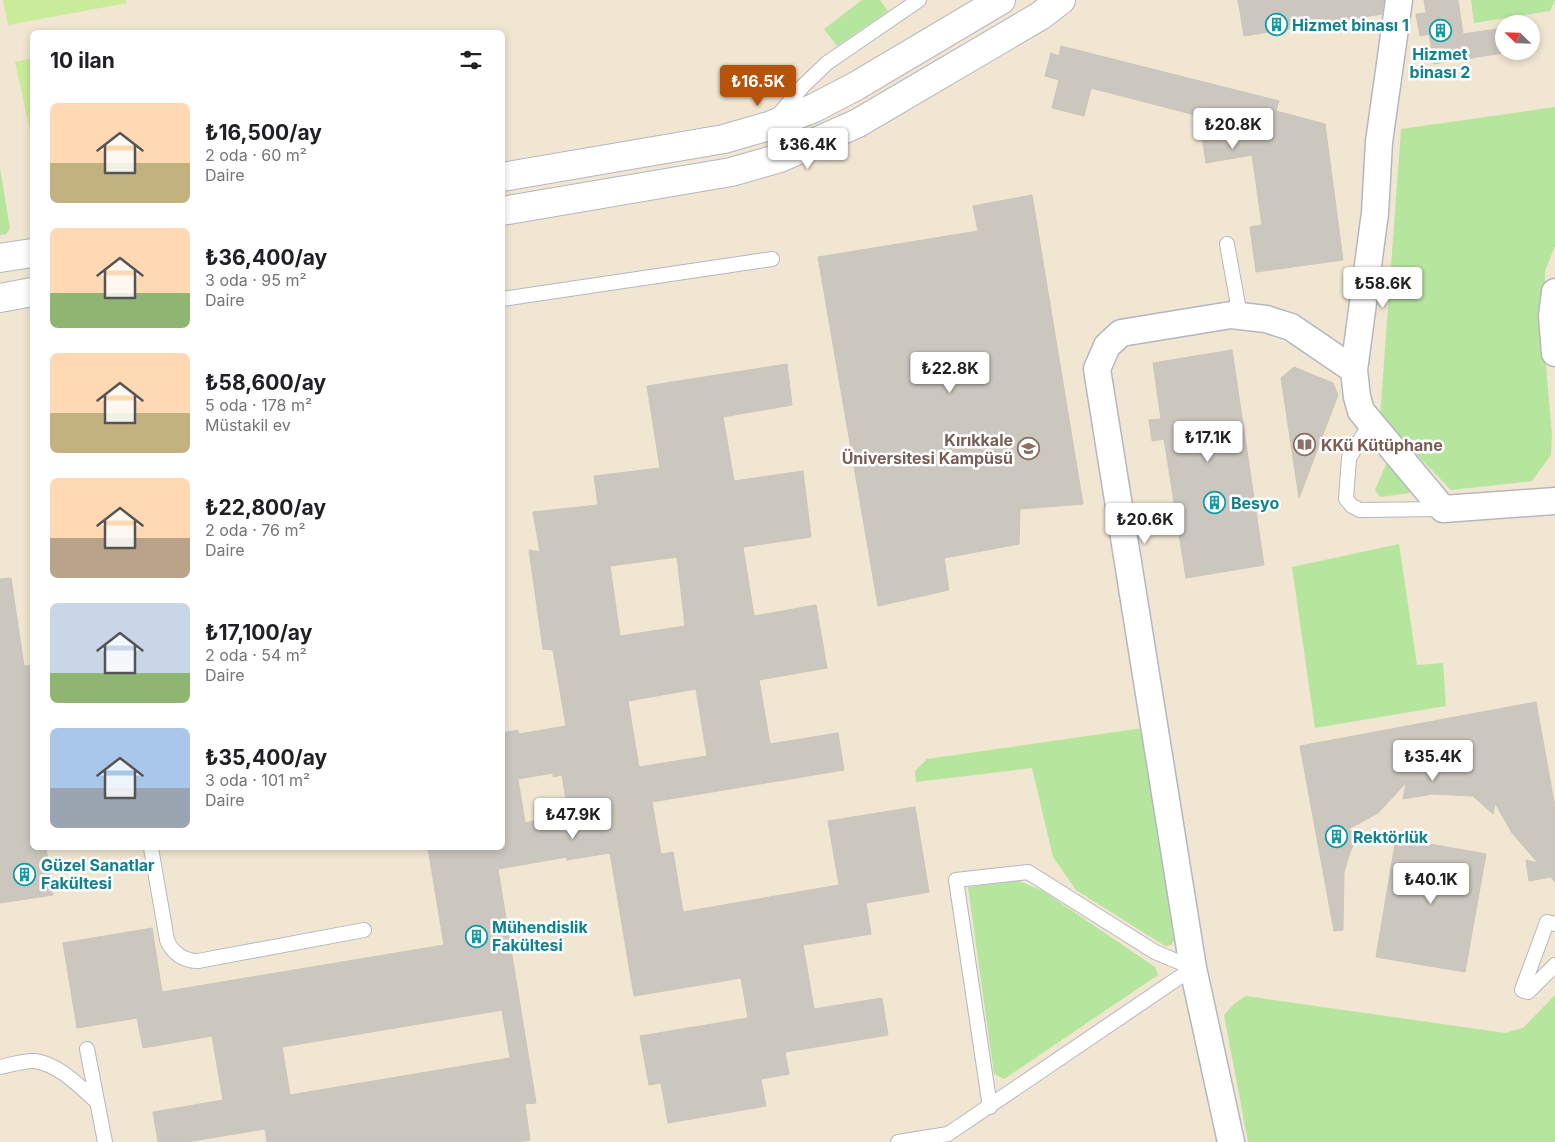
<!DOCTYPE html>
<html lang="tr">
<head>
<meta charset="utf-8">
<style>
  body { margin:0; font-family:Inter,sans-serif; background:#f2f2f2; color:#202124; height:100vh; display:flex; flex-direction:column; font-size:19px; white-space:nowrap }
  * { box-sizing:border-box; margin:0 }
  p { font-size:16px; color:#757577 }
  .icon { flex:none; width:28px; height:28px; fill:none; stroke:currentColor; stroke-width:2; stroke-linecap:round; stroke-linejoin:round }
  .map { position:relative; flex:1; overflow:hidden }
  .sheet { position:absolute; left:30px; top:30px; width:475px; height:820px; display:flex; flex-direction:column; background:#fff; border-radius:8px; box-shadow:0 2px 8px #0003 }
  .sheet>* { flex:none }
  .needle { width:32px; rotate:293deg }
  .fabs { position:absolute; left:1495px; top:15px; display:grid; gap:10px }
  .fabs a { display:grid; place-items:center; width:45px; height:45px; border-radius:50%; background:#fff; box-shadow:0 2px 8px #0003; font-size:25px }
  .price { position:absolute; translate:-50% -42px; padding:0 11px; border-radius:5px; background:#fff; color:#222; font-size:16px; line-height:32px; filter:drop-shadow(0 1px 2px #0008) }
  .price::after { content:''; position:absolute; left:50%; top:30px; width:15px; height:11px; margin-left:-8px; background:inherit; clip-path:polygon(0 0,100% 0,50% 100%) }
  .price.on { background:#b45309; color:#fff }
  ul { padding:0; list-style:none }
  li { display:flex; align-items:center; gap:15px; height:125px; padding:0 20px }
  li span { display:grid; place-items:center; flex:none; width:140px; height:100px; border-radius:8px; color:#555 }
  li>.icon { margin-inline-start:auto }
  span .icon { width:60px; height:60px; fill:#fffc; stroke-width:1 }
  li b { font-size:21px }
  h2 { display:flex; justify-content:space-between; align-items:center; height:60px; padding:0 20px; font-size:21px }
  .map>svg:first-child { display:block }
  .education { fill:#f0e6d1; fill-rule:evenodd }
  .green { fill:#b6e59e }
  .pitch { fill:#c9ec9a }
  .building { fill:#cbc7bf; stroke:#cbc5ba; fill-rule:evenodd }
  .lines { fill:none; stroke-linecap:round; stroke-linejoin:round }
  .lane-casing { stroke:#b4b7c1; stroke-width:16 }
  .street-casing { stroke:#b4b7c1; stroke-width:29 }
  .secondary-casing { stroke:#b4b7c1; stroke-width:30 }
  .lane { stroke:#fff; stroke-width:14 }
  .street { stroke:#fff; stroke-width:26 }
  .secondary { stroke:#fff; stroke-width:28 }
  .labels { text-anchor:middle; dominant-baseline:central; stroke-width:5; stroke-linejoin:round; paint-order:stroke }
  .culture-label { font-size:16px; font-weight:bold; fill:#0d838f; stroke:#fff; text-anchor:start }
  .education-label { font-size:16px; font-weight:bold; fill:#785e54; stroke:#fff; text-anchor:end }
</style>
</head>
<body>
<div class="map">
<svg width="1555" height="1142" viewBox="0 0 1555 1142">
  <rect width="100%" height="100%" fill="#efe9e1"/>
  <path class="education" d="M0,0h1555v1142h-1555zM1504,24h27v27h-27zM32,32h470v816h-470z"/>
  <path class="green" d="M862,0h18l8,11 -51,35 -13,-17z
    M1471,0h84l-5,11 -76,12z
    M1555,107v139l-10,25 -1,72 8,93 -1,19 -19,26 -81,9 -71,-73 21,-288z
    M0,168l10,61 -4,5 -6,1z
    M1387,462l38,29 -45,6 -5,-7z
    M1399,544l18,121 26,-2 3,43 -131,22 -23,-161z
    M1143,728l31,213 -3,4 -6,1 -89,-56 -23,-33 -21,-89 -116,14 -1,-11 12,-12z
    M1019,881l24,10 112,76 3,8 -154,104 -10,-5 -26,-187z
    M1555,995v147h-307l-24,-127 10,-11 12,-8 259,37 18,-5z"/>
  <path class="pitch" d="M3,0h123l1,3 -119,22z
    M32,58v82l-17,-78z"/>
  <path class="building" d="M1238,0h146l-2,14 -138,22z
    M1424,0h34l5,34 41,-6v23h11l-81,13 -5,-30 -9,2 -4,-22 10,-1z
    M1061,46l218,55 -3,10 49,13 18,136 -87,12 -6,-45 12,-2 -10,-70 -46,8 -7,-47 -108,-28 -7,28 -32,-8 7,-28 -14,-4 6,-23 8,3z
    M1032,195l51,309 -63,5 -1,35 -75,14 5,32 -71,16 -60,-349 160,-26 -5,-25z
    M1232,350l32,215 -78,13 -22,-139 -12,2 -3,-21 12,-1 -8,-56z
    M787,364l5,41 -69,12 11,64 69,-10 8,66 -68,10 11,69 62,-11 11,63 -68,12 11,64 68,-11 6,37 -192,32 9,52 12,-2 10,60 156,-27 -11,-64 87,-14 14,85 -63,11 5,31 -68,11 11,64 68,-11 6,37 -103,17 4,22 -28,5 5,27 -98,17 -7,-40 -12,2 -9,-49 108,-18 -7,-40 -107,18 -24,-143 -43,7v-3l-69,12 38,234 -11,1 5,36 -12,2h-251l-2,-13 -79,13h-28l-5,-30 70,-12 -11,-64 -69,12 -6,-30 -60,10 -14,-85 89,-15 10,64 282,-47 -16,-97h74v-115l16,-3 1,4 47,-8 -13,-76 -10,-1 -14,-99 11,2 -7,-40 65,-7 -4,-29 66,-8 -13,-82zM677,557l8,69 -65,10 -10,-70zM696,689l11,67 -68,11 -11,-66zM553,773v4l9,-2 7,43 -35,6v-3l-9,2 -7,-44zM502,1010l8,48 -220,37 -8,-48z
    M1294,367l39,16 5,12 -39,103 -18,-120z
    M11,578l13,88 8,-1v183h14l7,47 -53,8v-324z
    M1536,702l19,105v75l-4,-5 -22,4 -3,-21 12,3 -26,-30 -17,-30 -2,11 -20,-18 -41,-2 -29,5 3,-16 -28,30 -31,17 13,2 -10,20 -6,20 -1,58 -9,1 -34,-185z
    M1396,838l90,16 -21,118 -89,-15z"/>
  <g class="lines">
    <defs>
      <path id="lane" d="M776,118l26,-31 25,-24 92,-63
        M1227,244l13,72
        M502,299l270,-40
        M1370,424l-21,34 -3,41 6,7 8,4 83,-1
        M151,848l16,92c5,13 17,21 31,21l166,-31
        M1555,924l-8,-2 -25,68 6,2 27,-27
        M87,1049l18,93
        M0,1067c10,-2 25,-7 35,-6 25,4 44,25 62,41
        M990,1107l-34,-227 72,-8 127,80 38,16
        M898,1142l50,-8 245,-166"/>
      <path id="street" d="M1399,0l-20,142 -4,71 -21,157 3,27 4,14 82,98 112,-8
        M1555,292l-3,24 3,37
        M1231,1142l-38,-174 -96,-599 10,-23 14,-13 110,-18 35,4 25,8 63,43"/>
      <path id="secondary" d="M502,177l222,-38 45,-13 45,-18 42,-22 145,-86
        M502,211l229,-39 49,-14 78,-35 182,-107 21,-16
        M0,258l32,-5
        M0,298l32,-6"/>
    </defs>
    <use href="#lane" class="lane-casing"/>
    <use href="#street" class="street-casing"/>
    <use href="#secondary" class="secondary-casing"/>
    <use href="#lane" class="lane"/>
    <use href="#street" class="street"/>
    <use href="#secondary" class="secondary"/>
  </g>
  <defs>
    <symbol id="building-ring" viewBox="-11 -11 22 22"><circle r="9.5" fill="#fff" stroke="#0f9aa8" stroke-width="1.5"/><path d="M-4-6H4V6H1V3H-1V6H-4ZM-2.5-4.3h1.7v1.8h-1.7ZM.8-4.3h1.7v1.8H.8ZM-2.5-1h1.7V.8h-1.7ZM.8-1h1.7V.8H.8Z" fill="#0f9aa8"/></symbol>
    <symbol id="library-ring" viewBox="-11 -11 22 22"><circle r="9.5" fill="#fff" stroke="#8d6e63" stroke-width="1.5"/><path d="M-6-4Q-3-5.5-.7-3.5V5Q-3 3-6 4ZM6-4Q3-5.5 .7-3.5V5Q3 3 6 4Z" fill="#8d6e63"/></symbol>
    <symbol id="university-ring" viewBox="-11 -11 22 22"><circle r="9.5" fill="#fff" stroke="#8d6e63" stroke-width="1.5"/><path d="M0-5L7-2L0 1L-7-2ZM-4 1L0 2.5L4 1V4Q0 6-4 4Z" fill="#8d6e63"/></symbol>
  </defs>
  <g fill-rule="evenodd">
    <use href="#building-ring" x="1264" y="12" width="25" height="25"/>
    <use href="#building-ring" x="1428" y="18" width="25" height="25"/>
    <use href="#library-ring" x="1292" y="432" width="25" height="25"/>
    <use href="#university-ring" x="1016" y="436" width="25" height="25"/>
    <use href="#building-ring" x="1202" y="490" width="25" height="25"/>
    <use href="#building-ring" x="1324" y="824" width="25" height="25"/>
    <use href="#building-ring" x="12" y="862" width="25" height="25"/>
    <use href="#building-ring" x="464" y="924" width="25" height="25"/>
  </g>
  <g class="labels">
    <g class="culture-label">
      <text x="1292" y="25">Hizmet binası 1</text>
      <text x="1440" y="54" text-anchor="middle">Hizmet<tspan x="1440" dy="18">binası 2</tspan></text>
      <text x="1231" y="503">Besyo</text>
      <text x="1353" y="837">Rektörlük</text>
      <text x="41" y="865">Güzel Sanatlar<tspan x="41" dy="18">Fakültesi</tspan></text>
      <text x="492" y="927">Mühendislik<tspan x="492" dy="18">Fakültesi</tspan></text>
    </g>
    <g class="education-label">
      <text x="1013" y="440">Kırıkkale<tspan x="1013" dy="18">Üniversitesi Kampüsü</tspan></text>
      <text x="1321" y="445" text-anchor="start">KKü Kütüphane</text>
    </g>
  </g>
</svg>
<div class="fabs">
<a><svg class="needle" viewBox="-14 -14 28 28"><path d="M0-13l5 13h-10z" fill="#e53935"/><path d="M0 13l5-13h-10z" fill="#757577"/></svg></a>
</div>
<b class="price on" style="left:758px;top:107px">₺16.5K</b>
<b class="price" style="left:1233px;top:150px">₺20.8K</b>
<b class="price" style="left:808px;top:170px">₺36.4K</b>
<b class="price" style="left:1383px;top:309px">₺58.6K</b>
<b class="price" style="left:950px;top:394px">₺22.8K</b>
<b class="price" style="left:1208px;top:463px">₺17.1K</b>
<b class="price" style="left:1145px;top:545px">₺20.6K</b>
<b class="price" style="left:1433px;top:782px">₺35.4K</b>
<b class="price" style="left:573px;top:840px">₺47.9K</b>
<b class="price" style="left:1431px;top:905px">₺40.1K</b>
<section class="sheet">
<h2>10 ilan<svg class="icon" aria-label="filters" viewBox="0 0 24 24"><path d="M4 7h16M4 17h16"/><circle cx="9" cy="7" r="2"/><circle cx="15" cy="17" r="2"/></svg></h2>
<ul>
<li><span style="background:linear-gradient(#ffd9b3 60%,#c2b280 0)"><svg class="icon" aria-label="home" viewBox="0 0 24 24"><path d="M3 11l9-7 9 7M6 9v11h12V9"/></svg></span><div><b>₺16,500/ay</b><p>2 oda · 60 m²</p><p>Daire</p></div></li>
<li><span style="background:linear-gradient(#ffd9b3 65%,#8fb573 0)"><svg class="icon" aria-label="home" viewBox="0 0 24 24"><path d="M3 11l9-7 9 7M6 9v11h12V9"/></svg></span><div><b>₺36,400/ay</b><p>3 oda · 95 m²</p><p>Daire</p></div></li>
<li><span style="background:linear-gradient(#ffd9b3 60%,#c2b280 0)"><svg class="icon" aria-label="home" viewBox="0 0 24 24"><path d="M3 11l9-7 9 7M6 9v11h12V9"/></svg></span><div><b>₺58,600/ay</b><p>5 oda · 178 m²</p><p>Müstakil ev</p></div></li>
<li><span style="background:linear-gradient(#ffd9b3 60%,#b9a48a 0)"><svg class="icon" aria-label="home" viewBox="0 0 24 24"><path d="M3 11l9-7 9 7M6 9v11h12V9"/></svg></span><div><b>₺22,800/ay</b><p>2 oda · 76 m²</p><p>Daire</p></div></li>
<li><span style="background:linear-gradient(#c9d6e8 70%,#8fb573 0)"><svg class="icon" aria-label="home" viewBox="0 0 24 24"><path d="M3 11l9-7 9 7M6 9v11h12V9"/></svg></span><div><b>₺17,100/ay</b><p>2 oda · 54 m²</p><p>Daire</p></div></li>
<li><span style="background:linear-gradient(#a9c7e8 60%,#9aa5b1 0)"><svg class="icon" aria-label="home" viewBox="0 0 24 24"><path d="M3 11l9-7 9 7M6 9v11h12V9"/></svg></span><div><b>₺35,400/ay</b><p>3 oda · 101 m²</p><p>Daire</p></div></li>
</ul>
</section>
</div>
</body>
</html>
